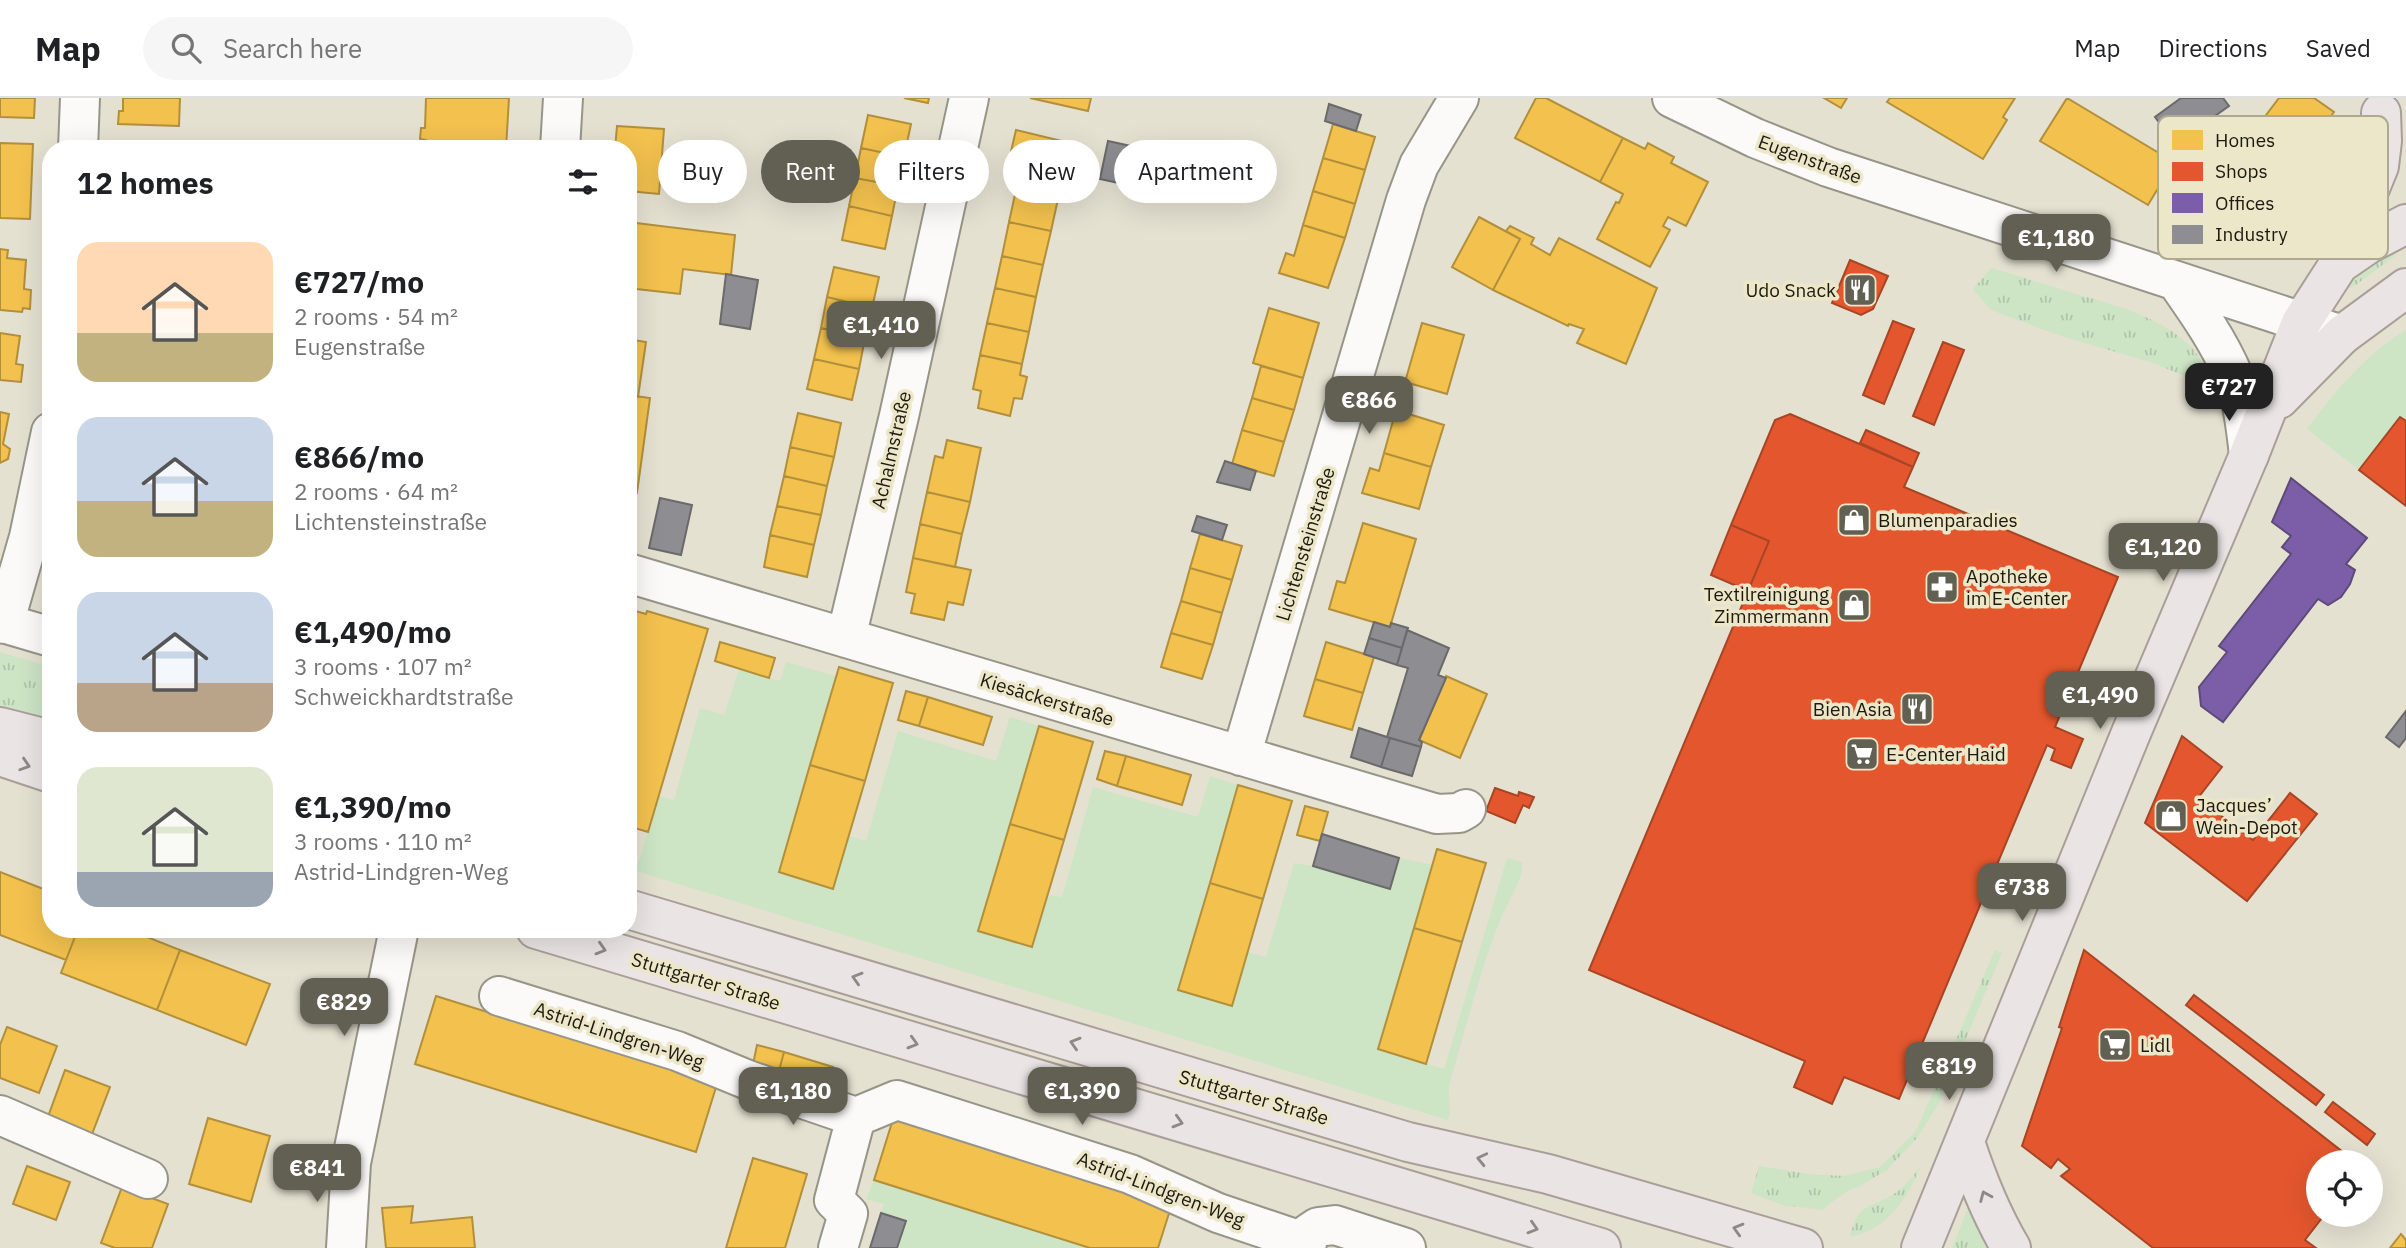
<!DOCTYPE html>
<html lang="en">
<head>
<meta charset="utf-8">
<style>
  body { margin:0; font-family:"IBM Plex Sans",sans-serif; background:#f6f6f6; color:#202124; height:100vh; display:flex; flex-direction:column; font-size:26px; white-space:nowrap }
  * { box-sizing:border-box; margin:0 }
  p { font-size:23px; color:#757577 }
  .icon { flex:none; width:38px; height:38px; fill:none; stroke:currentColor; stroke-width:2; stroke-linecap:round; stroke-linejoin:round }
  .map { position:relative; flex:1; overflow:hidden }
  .drawer { position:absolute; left:42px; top:42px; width:595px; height:798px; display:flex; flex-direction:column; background:#fff; border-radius:28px; box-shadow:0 7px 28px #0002 }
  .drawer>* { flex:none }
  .hud { position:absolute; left:658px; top:42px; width:665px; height:63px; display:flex; gap:14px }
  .fabs { position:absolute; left:2306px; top:1052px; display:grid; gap:14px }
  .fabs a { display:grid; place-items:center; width:77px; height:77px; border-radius:50%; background:#fff; box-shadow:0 7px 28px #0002; font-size:35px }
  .price { position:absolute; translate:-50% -60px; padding:0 16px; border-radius:14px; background:#626053; color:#fff; font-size:23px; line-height:46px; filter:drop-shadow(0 2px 4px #0008) }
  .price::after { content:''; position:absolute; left:50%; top:42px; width:21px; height:16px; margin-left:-10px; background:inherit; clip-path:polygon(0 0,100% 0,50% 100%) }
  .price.selected { background:#222; color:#fff }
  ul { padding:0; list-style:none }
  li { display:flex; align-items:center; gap:21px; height:175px; padding:0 35px }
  li span { display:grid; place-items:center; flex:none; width:196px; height:140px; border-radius:21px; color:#555 }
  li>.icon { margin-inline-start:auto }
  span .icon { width:84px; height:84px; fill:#fffc; stroke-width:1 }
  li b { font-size:30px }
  h2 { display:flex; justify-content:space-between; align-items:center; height:84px; padding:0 35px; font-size:30px }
  .chip { padding:0 24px; border-radius:32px; background:#fff; box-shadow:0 7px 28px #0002; font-size:24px; line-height:63px }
  .chip.selected { background:#626053; color:#fff }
  header { display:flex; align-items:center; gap:42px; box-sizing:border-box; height:98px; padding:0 35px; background:#fff; border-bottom:2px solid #e0e0e0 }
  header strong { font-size:33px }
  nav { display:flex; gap:38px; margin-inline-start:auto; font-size:24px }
  .search { width:490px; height:63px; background:#f6f6f6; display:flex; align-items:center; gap:18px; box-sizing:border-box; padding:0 24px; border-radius:38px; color:#757577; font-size:26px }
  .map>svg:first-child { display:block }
  .grass { fill:url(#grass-tufts) }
  .green { fill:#cde4c5 }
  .homes { fill:#f2c14e; stroke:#b28f3b; stroke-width:2 }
  .shops { fill:#e4572e; stroke:#a84525; stroke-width:2 }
  .offices { fill:#7b5ea7; stroke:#5e4a79; stroke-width:2 }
  .industry { fill:#8d8d92; stroke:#6b6a6b; stroke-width:2 }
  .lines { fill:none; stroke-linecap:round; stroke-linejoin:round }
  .minor-casing { stroke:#979588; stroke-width:42 }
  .major-casing { stroke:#aa9e99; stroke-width:42 }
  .minor { stroke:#fbfaf8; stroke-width:38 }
  .major { stroke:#eae4e4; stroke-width:38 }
  .oneway { stroke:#8d8984 }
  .labels { text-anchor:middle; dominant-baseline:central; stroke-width:7; stroke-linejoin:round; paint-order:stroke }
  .street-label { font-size:19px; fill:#1c1a0f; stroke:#ede7c9 }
  .poi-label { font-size:19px; fill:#1c1a0f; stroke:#ede7c9; text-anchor:start }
  .key { fill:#ede7c9; stroke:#aeaa91; stroke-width:2 }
  .key-label { font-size:19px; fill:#1c1a0f }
</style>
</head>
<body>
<header>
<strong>Map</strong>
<div class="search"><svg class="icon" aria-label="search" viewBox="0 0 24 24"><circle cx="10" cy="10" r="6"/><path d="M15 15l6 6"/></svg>Search here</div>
<nav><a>Map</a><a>Directions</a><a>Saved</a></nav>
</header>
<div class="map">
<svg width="2406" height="1150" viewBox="0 0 2406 1150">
  <defs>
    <pattern id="grass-tufts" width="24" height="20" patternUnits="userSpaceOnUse" patternTransform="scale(1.75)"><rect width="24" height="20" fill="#cde4c5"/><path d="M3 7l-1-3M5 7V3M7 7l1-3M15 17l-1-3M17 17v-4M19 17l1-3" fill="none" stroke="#afc3a8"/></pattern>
  </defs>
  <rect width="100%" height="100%" fill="#e5e1d1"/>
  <path class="grass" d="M2391,150l5,7 -43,32 -7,2 1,-9z
    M1991,170c27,8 54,16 82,25 41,12 89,23 120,56 9,11 15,24 19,38l-59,-24 -92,-27 -70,-26 -18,-21z
    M0,554l51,15v54l-51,-14z
    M1995,852l7,3 -62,148 -22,36 -30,32 -28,17 -11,4 -20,14 -5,6 -42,-5 -31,-12 8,-27 49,8 36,2 36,-9 36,-36z
    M1921,1068c-15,34 -33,63 -71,71 8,-38 22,-27 48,-46 9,-7 16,-17 23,-25z
    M1971,1103l7,29 10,18h-36z"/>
  <path class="green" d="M2406,232v91l-6,-4 -41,53 -52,-41c27,-37 59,-75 99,-99z
    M786,564l50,14 -57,196 54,16 16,-52 17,5 32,-110 98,30 14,-44 29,9 -60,205 54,16 15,-52 14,2 31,-110 105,30 12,-41 28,9 -60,205 54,16 16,-54 18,5 28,-94 19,3 77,23 9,-31 34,7 -55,184 66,20 63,-211 15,4c4,12 -17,45 -22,59 -21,52 -34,107 -50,161 -3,13 2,24 -2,38l-812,-249 22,-75 16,4 26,-92 24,7 15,-46 41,12z
    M874,1082l216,68h-193l8,-27 -24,-8 3,-9 -18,-5z"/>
  <path class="homes" d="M0,0h35l-1,20 -34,-1z
    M123,0h57l-1,28 -61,-2 1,-13h4z
    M426,0h83l-3,51 -80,-1v-8l-6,-1 1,-11h4z
    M904,0h25l-1,5z
    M1030,0h61l-3,13z
    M1536,0h10l77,40 -23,44 -85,-44z
    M1824,0h23l-6,10z
    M1890,0h125l-12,19 4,3 -24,39 -96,-57z
    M2067,0l107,64 -26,43 -108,-64z
    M2279,0h35l20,14 -82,108 -42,-31z
    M868,17l43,9 -7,33 -43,-9z
    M1333,26l42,13 -10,33 -42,-12z
    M617,28l47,3 -5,65 -31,-3v-42h-13z
    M1016,32l54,13 -12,56 -42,-9 5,-27 -12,-3z
    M1623,40l22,11 3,-6 26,14 -3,6 37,19 -22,44 -18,-9 -5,9 7,4 -20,37 -53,-28 19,-37 3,1 4,-9 -23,-12z
    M0,45l33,1 -3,75 -30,-1z
    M861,50l43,9 -6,29 -43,-8z
    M1323,60l42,12 -10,34 -42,-13z
    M855,80l43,8 -6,30 -43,-10z
    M1016,92l42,9 -7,32 -42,-9z
    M1313,93l42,13 -10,34 -42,-13z
    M849,108l43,10 -7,33 -43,-9z
    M1479,119l41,22 -27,51 -41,-23z
    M628,124l107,13 -4,40 -48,-6 -3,25 -52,-6z
    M1009,124l42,9 -8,34 -41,-9z
    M1303,127l42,13 -17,50 -49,-15 7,-20 8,3z
    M1510,128l24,12 -3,6 19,11 9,-17 98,50 -31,76 -49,-21 7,-14 -15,-5 -1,2 -75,-36 27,-51 -14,-8z
    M0,151l8,1 -1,8 19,2 -2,29 7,1 -1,19 -7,-1 -1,4 -22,-2z
    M1002,158l41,9 -7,32 -41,-9z
    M834,169l45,10 -7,31 -45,-11z
    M995,190l41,9 -7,35 -42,-9z
    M827,199l45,11 -7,30 -44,-10z
    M1269,210l50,15 -16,55 -50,-15z
    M987,225l42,9 -7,32 -42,-9z
    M1422,225l42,12 -17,59 -42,-12z
    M821,230l44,10 -6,31 -45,-10z
    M0,235l20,3 -4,28 7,1 -2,17 -21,-2z
    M628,241l18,3 -8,55 -10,-2z
    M980,257l42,9 -2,11 7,2 -5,22 -8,-1 -4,18 -32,-8 3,-17 -8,-2z
    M814,261l45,10 -7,31 -45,-11z
    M1261,268l42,12 -9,32 -42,-12z
    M628,297l22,3 -13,95 -9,-1z
    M1252,300l42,12 -10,32 -42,-12z
    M1396,312l48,15 -13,42 -47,-14z
    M0,314l9,2 -6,30 7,5 -2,10 -8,4z
    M798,315l43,10 -7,34 -44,-10z
    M1242,332l42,12 -10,34 -42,-12z
    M947,342l34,8 -11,54 -43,-10 8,-36 8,2z
    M790,349l44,10 -7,29 -43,-10z
    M1384,355l47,14 -12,42 -57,-16 8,-25 9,3z
    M784,378l43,10 -6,29 -44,-9z
    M927,394l43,10 -8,32 -42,-10z
    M777,408l44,9 -7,30 -44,-10z
    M1363,425l53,16 -26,88 -61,-18 8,-28 8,2z
    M920,426l42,10 -7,33 -42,-9z
    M1200,436l42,12 -10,34 -42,-12z
    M770,437l44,10 -7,32 -43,-10z
    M913,460l58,12 -8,35 -15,-3 -4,18 -33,-7 4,-19 -9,-2z
    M1190,470l42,12 -10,33 -41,-12z
    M1181,503l41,12 -9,32 -42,-12z
    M628,511l18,5 1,-3 61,18 -60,203 -20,-6v-152l3,-10 -3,-1z
    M1171,535l42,12 -11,34 -41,-12z
    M720,544l55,16 -6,20 -54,-17z
    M1326,544l48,15 -11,36 -48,-14z
    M839,569l54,16 -28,98 -55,-16z
    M1446,578l41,18 -27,64 -41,-18z
    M1315,581l48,14 -11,37 -48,-14z
    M906,593l22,6 -9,29 -21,-6z
    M928,599l64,20 -9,28 -64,-19z
    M1039,628l54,16 -29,98 -54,-16z
    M1105,653l21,5 -9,30 -20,-7z
    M1126,658l65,19 -9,30 -65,-19z
    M810,667l55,16 -32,108 -54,-17z
    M1238,687l54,16 -29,98 -53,-16z
    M1305,708l23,6 -8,29 -23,-6z
    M1010,726l54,16 -32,107 -54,-16z
    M1437,751l49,14 -24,79 -48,-14z
    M0,774l51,20v37h27l-12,31 -66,-25z
    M1210,785l53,16 -31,107 -54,-16z
    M1414,830l48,14 -36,122 -48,-15z
    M78,831h49l53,21 -23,60 -96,-37z
    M180,852l90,34 -24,61 -89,-35z
    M436,898l281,88 -21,68 -281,-88z
    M7,929l50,19 -18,47 -39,-15v-33z
    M757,947l27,7 -8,30 -25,-8z
    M784,954l49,15 -9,29 -48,-14z
    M65,972l45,17 -21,55 -44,-17z
    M894,1018l278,88 -14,44h-68l-216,-68z
    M208,1020l62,18 -19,66 -62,-18z
    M753,1060l54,16 -22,74h-59z
    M27,1068l43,16 -14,38 -43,-16z
    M122,1089l46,17 -16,44h-37l-14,-5z
    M413,1108l-2,17 61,-6 3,31h-89l-4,-40z
    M2401,1136l5,6v8h-16z"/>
  <path class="shops" d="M1850,162l38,16 -15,33 -12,6 -29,-12z
    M1893,223l21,8 -30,75 -21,-9z
    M1943,244l21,8 -30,75 -21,-9z
    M1790,316l123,53 -9,20 214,90 -63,150 28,12 -12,29 -20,-8 4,-11 -8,-4 -148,354 -55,-22 -12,27 -38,-17 11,-26 -216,-91 180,-429 -38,-16 44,-105z
    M2400,319l6,4v85l-47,-36z
    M1866,332l53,23 -6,14 -53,-24z
    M1731,427l38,16 -21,50 -37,-16z
    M2182,638l40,31 -24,31 55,42 37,-47 27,21 -70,87 -102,-78z
    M1495,690l23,8 1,-4 15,5 -5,11 -6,-3 -8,18 -29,-12z
    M2084,852l264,206 -5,6h-24v52h6l-20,26 11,8h-163l-92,-72 9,-7 -12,-10 -7,9 -29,-22 40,-118 -3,-1z
    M2194,897l130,100 -8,10 -130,-100z
    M2333,1004l42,32 -8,11 -42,-33z"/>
  <path class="offices" d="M2291,380l76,60 -21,26 9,6 -5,14 -9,13 -13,8 -10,-6 -95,123 -22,-16 -2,-19 28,-35 -8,-6 72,-92 -9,-7 9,-11 -19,-14z"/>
  <path class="industry" d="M2181,0h42l6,8 -54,38 -20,-27z
    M1329,6l32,11 -5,16 -31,-10z
    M1108,43l37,8 -8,38 -37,-8z
    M726,176l32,6 -8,49 -30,-5z
    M1225,363l31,10 -6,19 -33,-8z
    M660,400l32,7 -11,50 -32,-7z
    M1197,418l30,9 -5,15 -30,-9z
    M1374,524l16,5 1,-4 17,5 -6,20 -33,-10z
    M1407,532l42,18 -11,27 8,3 -27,62 3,2 -1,5 -34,-10 21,-69 -11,-3z
    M1369,540l33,10 -5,17 -33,-11z
    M2406,613v27l-7,9 -13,-10z
    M1359,630l31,10 -9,29 -30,-10z
    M1390,640l31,9 -9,29 -31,-9z
    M1322,736l77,24 -9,31 -77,-23z
    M881,1115l25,8 -9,27h-27z"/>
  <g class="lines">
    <defs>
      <path id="minor" d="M1672,0l83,40 73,29 514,168
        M78,51l2,-51
        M560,51l3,-51
        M2177,184c21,30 42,60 56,93 10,25 13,54 16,80
        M628,475l809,241 22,-1 7,-4
        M0,524l51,15
        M4,526l25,-87 22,-105
        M846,540l53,-222 70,-318
        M1241,658l165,-556 13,-35 40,-67
        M499,898l178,55 71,29 108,37 41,-17 233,74 88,39 89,30
        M0,1017l148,64
        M346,1150l5,-85 48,-234
        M838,1150l10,-34 -14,-14 22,-83
        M1306,1150l3,-15 9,-6 17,-2 71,23"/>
      <path id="major" d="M2339,166l40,-98 3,-25 -1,-28
        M2279,301l63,-64 64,-47
        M0,629l51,13
        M0,658l51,17
        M628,811l780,233 140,32 255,74
        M536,831l1065,319
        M1965,1044c12,37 26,72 46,106
        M1921,1150l210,-515 118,-278 52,-132 38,-59 29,-20 38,-20"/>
    </defs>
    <use href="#minor" class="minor-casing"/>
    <use href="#major" class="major-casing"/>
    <use href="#minor" class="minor"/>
    <use href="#major" class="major"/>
  </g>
  <defs><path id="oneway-chevron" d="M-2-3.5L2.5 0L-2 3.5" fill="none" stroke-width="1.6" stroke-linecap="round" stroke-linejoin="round" transform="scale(1.75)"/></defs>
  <g class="oneway">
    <use href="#oneway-chevron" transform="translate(25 667) rotate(18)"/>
    <use href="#oneway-chevron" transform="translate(601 851) rotate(17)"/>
    <use href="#oneway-chevron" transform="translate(857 880) rotate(-163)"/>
    <use href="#oneway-chevron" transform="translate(913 945) rotate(16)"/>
    <use href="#oneway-chevron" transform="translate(1075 945) rotate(-163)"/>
    <use href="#oneway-chevron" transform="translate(1178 1024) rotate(16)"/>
    <use href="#oneway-chevron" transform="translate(1482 1061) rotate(-167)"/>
    <use href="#oneway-chevron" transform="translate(1985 1098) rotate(-113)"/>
    <use href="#oneway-chevron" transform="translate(1533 1130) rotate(17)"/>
    <use href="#oneway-chevron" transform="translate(1738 1131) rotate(-164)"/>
  </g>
  <defs>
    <symbol id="restaurant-square" viewBox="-11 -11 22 22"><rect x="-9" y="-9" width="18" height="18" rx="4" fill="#626053" stroke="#ede7c9"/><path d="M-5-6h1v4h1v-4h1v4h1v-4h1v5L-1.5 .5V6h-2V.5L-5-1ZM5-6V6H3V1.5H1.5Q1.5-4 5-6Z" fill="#fff"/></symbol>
    <symbol id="shop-square" viewBox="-11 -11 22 22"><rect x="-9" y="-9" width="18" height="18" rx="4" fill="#626053" stroke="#ede7c9"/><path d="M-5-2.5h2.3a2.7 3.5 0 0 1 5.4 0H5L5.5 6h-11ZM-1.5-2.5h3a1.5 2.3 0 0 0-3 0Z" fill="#fff"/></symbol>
    <symbol id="pharmacy-square" viewBox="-11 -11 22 22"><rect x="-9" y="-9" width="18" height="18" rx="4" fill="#626053" stroke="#ede7c9"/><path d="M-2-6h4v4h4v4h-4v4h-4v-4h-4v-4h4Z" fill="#fff"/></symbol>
    <symbol id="supermarket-square" viewBox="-11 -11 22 22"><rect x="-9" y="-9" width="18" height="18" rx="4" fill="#626053" stroke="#ede7c9"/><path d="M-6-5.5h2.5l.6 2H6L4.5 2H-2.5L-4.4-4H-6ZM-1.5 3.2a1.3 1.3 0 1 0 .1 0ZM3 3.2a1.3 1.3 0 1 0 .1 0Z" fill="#fff"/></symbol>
  </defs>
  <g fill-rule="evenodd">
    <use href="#restaurant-square" x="1841" y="173" width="38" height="38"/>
    <use href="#shop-square" x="1835" y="403" width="38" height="38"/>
    <use href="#pharmacy-square" x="1923" y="470" width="38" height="38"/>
    <use href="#shop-square" x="1835" y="488" width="38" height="38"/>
    <use href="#restaurant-square" x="1898" y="592" width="38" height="38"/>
    <use href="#supermarket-square" x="1843" y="637" width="38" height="38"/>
    <use href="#shop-square" x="2152" y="699" width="38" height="38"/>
    <use href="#supermarket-square" x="2096" y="928" width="38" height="38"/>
  </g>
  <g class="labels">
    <g class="street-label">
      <text transform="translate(1810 61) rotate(20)">Eugenstraße</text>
      <text transform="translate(891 352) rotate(-77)">Achalmstraße</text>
      <text transform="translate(1305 446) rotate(-73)">Lichtensteinstraße</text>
      <text transform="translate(1047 601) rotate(17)">Kiesäckerstraße</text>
      <text transform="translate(706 883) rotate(17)">Stuttgarter Straße</text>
      <text transform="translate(619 937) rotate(18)">Astrid-Lindgren-Weg</text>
      <text transform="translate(1254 999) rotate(16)">Stuttgarter Straße</text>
      <text transform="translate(1161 1091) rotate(21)">Astrid-Lindgren-Weg</text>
    </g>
    <g class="poi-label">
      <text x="1836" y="192" text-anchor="end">Udo Snack</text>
      <text x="1878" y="422">Blumenparadies</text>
      <text x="1966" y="478">Apotheke<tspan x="1966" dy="22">im E-Center</tspan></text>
      <text x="1829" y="496" text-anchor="end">Textilreinigung<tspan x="1829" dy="22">Zimmermann</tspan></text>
      <text x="1892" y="611" text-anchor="end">Bien Asia</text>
      <text x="1886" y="656">E-Center Haid</text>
      <text x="2196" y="707">Jacques’<tspan x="2196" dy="22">Wein-Depot</tspan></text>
      <text x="2140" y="947">Lidl</text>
    </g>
  </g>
  <rect x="2158" y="18" width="230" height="143" rx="10" class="key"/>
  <rect x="2172" y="32" width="31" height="20" fill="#f2c14e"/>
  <rect x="2172" y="64" width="31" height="19" fill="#e4572e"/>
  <rect x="2172" y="95" width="31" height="20" fill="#7b5ea7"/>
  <rect x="2172" y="127" width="31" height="19" fill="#8d8d92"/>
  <g class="key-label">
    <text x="2215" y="49">Homes</text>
    <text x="2215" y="80">Shops</text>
    <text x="2215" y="112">Offices</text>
    <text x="2215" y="143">Industry</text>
  </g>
</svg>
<div class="fabs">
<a><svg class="icon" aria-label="locate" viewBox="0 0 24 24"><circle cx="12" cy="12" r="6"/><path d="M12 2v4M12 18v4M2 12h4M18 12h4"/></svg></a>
</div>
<b class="price" style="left:2056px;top:176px">€1,180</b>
<b class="price" style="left:881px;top:263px">€1,410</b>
<b class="price selected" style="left:2229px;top:325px">€727</b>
<b class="price" style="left:1369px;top:338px">€866</b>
<b class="price" style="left:2163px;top:485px">€1,120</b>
<b class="price" style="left:2100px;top:633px">€1,490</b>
<b class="price" style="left:2022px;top:825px">€738</b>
<b class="price" style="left:344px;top:940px">€829</b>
<b class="price" style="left:1949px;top:1004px">€819</b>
<b class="price" style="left:793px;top:1029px">€1,180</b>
<b class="price" style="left:1082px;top:1029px">€1,390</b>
<b class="price" style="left:317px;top:1106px">€841</b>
<div class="hud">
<a class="chip">Buy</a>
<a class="chip selected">Rent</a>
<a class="chip">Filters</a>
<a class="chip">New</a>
<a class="chip">Apartment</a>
</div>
<section class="drawer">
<h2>12 homes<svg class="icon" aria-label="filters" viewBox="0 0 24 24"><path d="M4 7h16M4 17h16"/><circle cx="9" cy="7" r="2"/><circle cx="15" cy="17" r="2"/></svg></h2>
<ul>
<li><span style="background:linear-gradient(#ffd9b3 65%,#c2b280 0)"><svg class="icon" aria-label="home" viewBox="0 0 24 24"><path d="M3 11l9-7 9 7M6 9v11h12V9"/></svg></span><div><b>€727/mo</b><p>2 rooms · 54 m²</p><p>Eugenstraße</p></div></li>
<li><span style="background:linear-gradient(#c9d6e8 60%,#c2b280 0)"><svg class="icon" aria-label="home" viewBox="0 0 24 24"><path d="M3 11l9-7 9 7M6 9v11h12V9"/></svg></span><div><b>€866/mo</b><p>2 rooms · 64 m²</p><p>Lichtensteinstraße</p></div></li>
<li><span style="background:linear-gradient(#c9d6e8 65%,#b9a48a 0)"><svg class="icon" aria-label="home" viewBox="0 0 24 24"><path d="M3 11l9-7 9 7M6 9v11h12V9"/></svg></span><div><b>€1,490/mo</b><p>3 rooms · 107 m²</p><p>Schweickhardtstraße</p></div></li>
<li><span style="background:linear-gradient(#dfe7d0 75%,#9aa5b1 0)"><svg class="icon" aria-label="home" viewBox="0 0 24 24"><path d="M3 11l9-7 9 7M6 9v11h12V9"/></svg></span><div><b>€1,390/mo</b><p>3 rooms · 110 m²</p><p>Astrid-Lindgren-Weg</p></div></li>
</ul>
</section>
</div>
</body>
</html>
